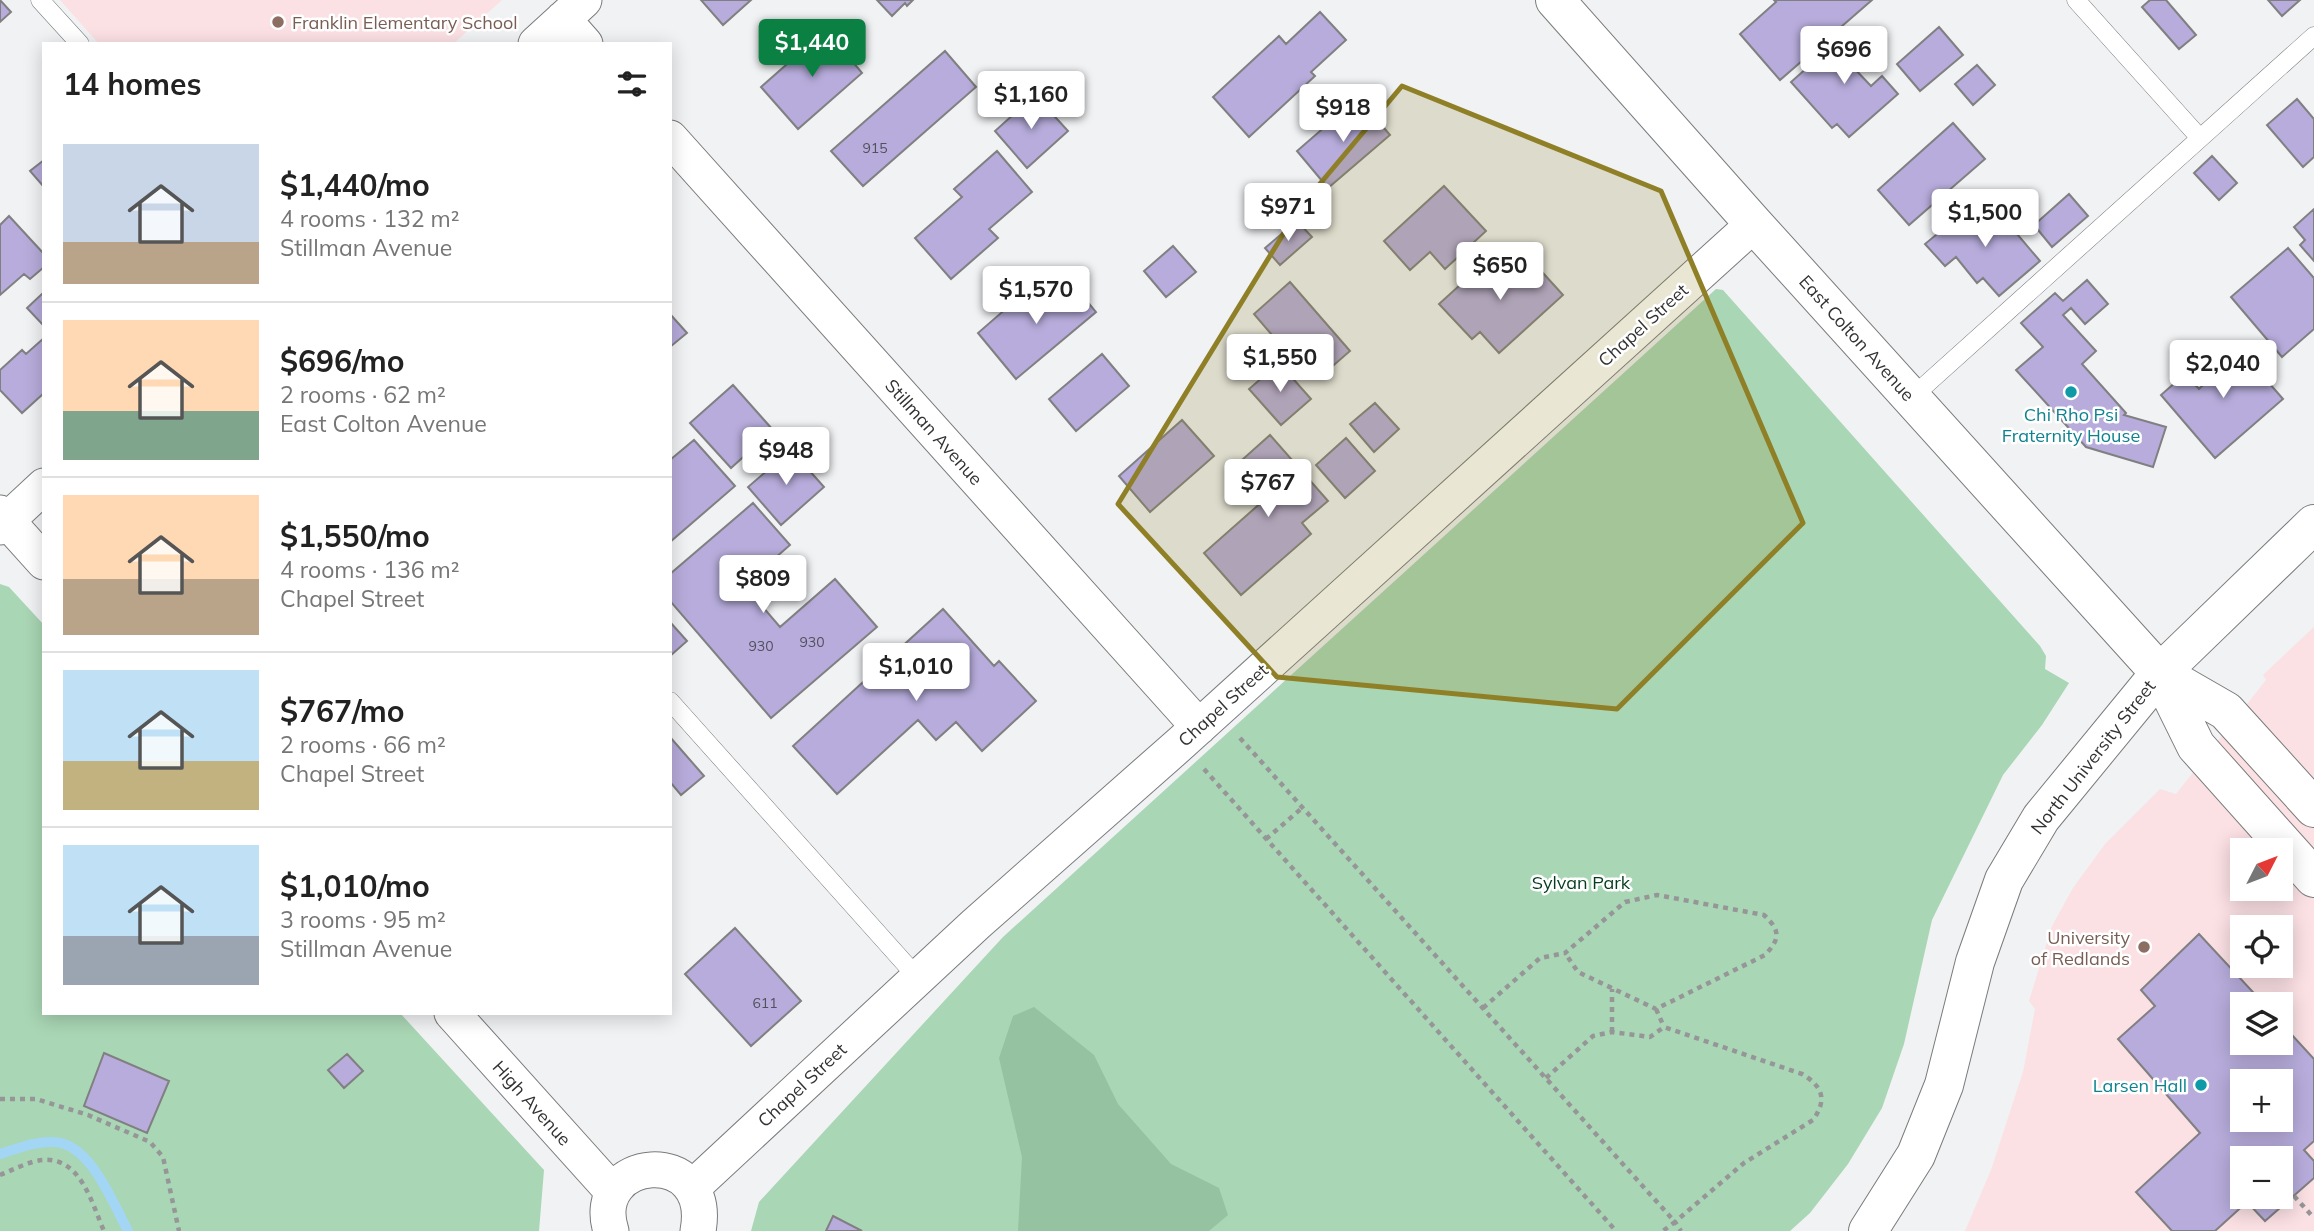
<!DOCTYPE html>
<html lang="en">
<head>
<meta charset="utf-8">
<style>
  body { margin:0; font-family:Mulish,sans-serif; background:#f6f6f6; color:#222; height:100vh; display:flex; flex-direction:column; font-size:26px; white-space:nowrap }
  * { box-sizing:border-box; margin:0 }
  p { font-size:23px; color:#767676 }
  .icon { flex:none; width:38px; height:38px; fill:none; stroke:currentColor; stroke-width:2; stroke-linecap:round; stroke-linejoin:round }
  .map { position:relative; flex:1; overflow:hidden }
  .side { position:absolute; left:42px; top:42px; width:630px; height:973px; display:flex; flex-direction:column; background:#fff; border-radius:0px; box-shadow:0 4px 18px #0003 }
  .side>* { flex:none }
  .needle { width:46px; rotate:48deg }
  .buttons { position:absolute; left:2230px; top:838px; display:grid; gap:14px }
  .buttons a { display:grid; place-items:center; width:63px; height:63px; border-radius:0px; background:#fff; box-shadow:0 4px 18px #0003; font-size:35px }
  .price { position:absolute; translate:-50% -60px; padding:0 16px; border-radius:7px; background:#fff; color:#222; font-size:23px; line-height:46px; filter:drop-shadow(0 2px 4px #0008) }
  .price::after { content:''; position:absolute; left:50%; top:42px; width:21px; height:16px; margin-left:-10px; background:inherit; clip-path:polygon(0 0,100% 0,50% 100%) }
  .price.on { background:#0b8043; color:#fff }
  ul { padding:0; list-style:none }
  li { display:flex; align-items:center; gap:21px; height:175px; padding:0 21px }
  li+li { border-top:2px solid #e0e0e0 }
  li span { display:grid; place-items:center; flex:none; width:196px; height:140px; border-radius:0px; color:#555 }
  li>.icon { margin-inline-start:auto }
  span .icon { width:84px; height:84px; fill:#fffc; stroke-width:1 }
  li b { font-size:30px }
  h2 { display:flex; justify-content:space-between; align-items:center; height:84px; padding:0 21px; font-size:30px }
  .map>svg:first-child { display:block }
  .education { fill:#fbe0e4; fill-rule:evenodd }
  .green { fill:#a9d6b4 }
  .forest { fill:#95c2a0 }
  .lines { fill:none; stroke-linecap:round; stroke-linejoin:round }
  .stream { stroke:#a3d6f4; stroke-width:10 }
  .building { fill:#b7acdb; stroke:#807f81; stroke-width:2; fill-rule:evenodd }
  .service-casing { stroke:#7a7b7c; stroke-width:19 }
  .minor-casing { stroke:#7a7b7c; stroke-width:37 }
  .tertiary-casing { stroke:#7a7b7c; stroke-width:40 }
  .path { stroke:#969698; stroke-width:4.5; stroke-dasharray:5 5; stroke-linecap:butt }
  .service { stroke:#fff; stroke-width:18 }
  .minor { stroke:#fff; stroke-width:35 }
  .tertiary { stroke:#fff; stroke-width:38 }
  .marked { fill:#8f8027; fill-opacity:0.2; stroke:#8f8027; stroke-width:5; stroke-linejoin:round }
  .education-dot { fill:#8d6e63; stroke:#fff; stroke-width:2.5 }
  .culture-dot { fill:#0f9aa8; stroke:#fff; stroke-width:2.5 }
  .labels { text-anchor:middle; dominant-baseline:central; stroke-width:5; stroke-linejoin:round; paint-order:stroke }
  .number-label { font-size:14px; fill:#53505d }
  .education-label { font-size:18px; fill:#785e54; stroke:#fff; text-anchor:start }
  .street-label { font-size:18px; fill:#323233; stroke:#fff }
  .culture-label { font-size:18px; fill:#0d838f; stroke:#fff }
  .park-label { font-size:18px; fill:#053c1d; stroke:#fff }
</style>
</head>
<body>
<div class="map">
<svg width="2314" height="1231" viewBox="0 0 2314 1231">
  <rect width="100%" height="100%" fill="#f1f2f4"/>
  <path class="education" d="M60,0h442l-49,44h-354z
    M2314,627v604h-349l26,-61 32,-98 12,-63 -6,-8 23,-75 21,-38 32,-44 55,-55 16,5 90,-114 -3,-5zM2242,850h38v39h-38zM2242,928h38v38h-38zM2242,1004h38v39h-38zM2242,1082h38v38h-38zM2242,1158h38v39h-38z"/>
  <path class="green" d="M1716,289l7,1 317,356 6,10 -1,13 24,14 -27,42 -39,50 -71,145 -28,124 -22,64 -34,56 -38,49 -20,18h-1039l8,-29 244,-265z
    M0,584l9,3 35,38v388h356l144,157 -5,61h-539z"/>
  <path class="forest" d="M1034,1007l60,48 24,49 53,60 48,24 9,27 -19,16h-191l4,-74 -23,-99 14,-42z"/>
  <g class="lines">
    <path class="stream" d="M0,1154c17,-5 35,-13 54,-12 36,1 59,61 74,89"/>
  </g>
  <path class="building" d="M0,0l11,12 -11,10z
    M701,0h50l-28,25z
    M877,0h36l-6,6 -2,-3 -13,13z
    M1774,0h98l-92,80 -40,-46 36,-32z
    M2150,0h16l30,35 -17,14 -37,-42z
    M2268,0h32l-18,16z
    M1320,12l26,28 -35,32 4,4 -66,61 -36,-40 66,-61 7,8z
    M1939,27l24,28 -43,36 -23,-27z
    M828,28l27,31 -3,2 10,12 -64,56 -37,-42z
    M1858,32l15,17 -21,17 19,20 11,-10 16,18 -49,43 -12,-13 -5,4 -41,-46 53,-47 5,4z
    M945,51l31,36 -113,99 -32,-35z
    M1977,65l18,20 -22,20 -18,-21z
    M1035,95l33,36 -41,37 -32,-37z
    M2297,99l17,20v38l-11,10 -36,-42z
    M1350,105l8,9 8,-7 24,28 -62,53 -31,-37z
    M1953,123l32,36 -76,66 -31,-35z
    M997,151l35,41 -43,37 9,9 -47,41 -36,-41 47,-41 -8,-8z
    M2212,156l25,27 -18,17 -25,-27z
    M44,160v27l-14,-16z
    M1444,186l42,45 -41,38 -15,-17 -20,18 -26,-29z
    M2069,194l19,22 -36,31 -18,-22z
    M1978,205l14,17 9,-7 39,46 -41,35 -16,-18 -6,5 -21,-26 -11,9 -20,-22 35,-29 3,3z
    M2314,209v52l-14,-16 5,-5 -11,-13z
    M9,216l35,38v13l-14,12 -6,-5 -24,21v-70z
    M1297,221l15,16 -32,28 -15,-17z
    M1173,246l23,26 -30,25 -22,-26z
    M2288,248l26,30v51l-32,28 -51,-60z
    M1493,255l22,24 18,-17 30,33 -64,58 -19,-21 -8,7 -33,-35z
    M1067,277l29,35 -80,67 -38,-46 53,-46 10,12z
    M2087,280l21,24 -23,20 -14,-16 -8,7 33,36 -14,13 44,49 -2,2 42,12 -13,40 -67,-20 -70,-77 27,-23 -22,-24 34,-30 8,8z
    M1290,282l60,69 -23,20 -11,-11 -13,11 -49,-57z
    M44,292v34l-17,-18z
    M670,314l17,19 -17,14z
    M44,338v55l-22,20 -22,-23v-20l22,-20 4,4z
    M2234,343l49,56 -68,59 -54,-63 24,-21 14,15 9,-9 -7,-8z
    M1102,354l27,32 -53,45 -27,-32z
    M1279,363l32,36 -30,26 -32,-36z
    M733,385l40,45 -42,38 -41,-45z
    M1375,403l24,26 -25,23 -24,-28z
    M1182,420l32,36 -64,56 -31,-36z
    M1270,435l58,66 -26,22 9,11 -70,61 -37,-42 68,-60 -29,-34z
    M1346,438l29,33 -30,27 -29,-33z
    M694,440l41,46 -65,56v-82z
    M791,450l33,37 -43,38 -33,-38z
    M753,503l37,42 -46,40 36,42 55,-48 42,48 -106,91 -101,-117v-27z
    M943,609l51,57 5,-5 37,40 -54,50 -26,-29 -20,18 -18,-20 -81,74 -44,-48z
    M670,622l17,19 -17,15z
    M670,737l34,39 -23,19 -11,-13z
    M735,928l66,73 -50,45 -66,-72z
    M2199,934l65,70h-22v39h38v-21l34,37v82l-10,9 10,11v17l-49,43 -18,-19 -32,29h-43l-36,-39 64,-59 -82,-94 37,-33 -14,-16zM2242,1082h38v38h-38zM2242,1158h38v39h-38z
    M104,1053l65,28 -22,52 -63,-27z
    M347,1054l16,17 -19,17 -16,-18z
    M833,1216l29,15h-36z"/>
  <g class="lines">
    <defs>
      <path id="service" d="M40,0l40,44
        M2076,0l123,137
        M1911,398l403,-362
        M670,701l247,276"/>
      <path id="minor" d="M563,19l22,25
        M536,44l48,-44
        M670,138l529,589
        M0,513l44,49
        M0,527l44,-41
        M452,1013l161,179
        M692,1188l284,-264 205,-181 573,-519
        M611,1231c-24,-75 103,-88 87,0"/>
      <path id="tertiary" d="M1555,0l199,224 406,449 36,73 118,132
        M2160,673l66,38 88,97
        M1868,1231l48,-76 28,-70 31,-123 29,-82 37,-62 119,-145 154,-149"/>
    </defs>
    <use href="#service" class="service-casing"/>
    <use href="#minor" class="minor-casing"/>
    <use href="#tertiary" class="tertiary-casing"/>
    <path class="path" d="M1240,738l435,484 -12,9
      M1204,769l412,462
      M1266,839l36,-31
      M1483,1008l57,-50 25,-5 60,-51 32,-7 107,20c17,16 16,24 1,40l-109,54 -78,-37 -13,-19
      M1656,1009l8,18
      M1612,1032v-43
      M1546,1078l47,-42 19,-4 38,5 14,-10 138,47c20,12 26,25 11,46l-69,43 -69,59 6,9
      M0,1099h36l52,16 62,27 13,15 16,74
      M0,1175c13,-5 29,-14 43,-15 38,-3 49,44 61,71
      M2294,1196l20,22"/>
    <use href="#service" class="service"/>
    <use href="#minor" class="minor"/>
    <use href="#tertiary" class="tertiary"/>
  </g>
  <path class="marked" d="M1402,86l259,105 142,332 -186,186 -340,-32 -159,-173 180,-294z"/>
  <g class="education-dot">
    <circle cx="278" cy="22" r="7"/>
    <circle cx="2144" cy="947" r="7"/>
  </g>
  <g class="culture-dot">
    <circle cx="2071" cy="392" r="7"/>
    <circle cx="2201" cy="1085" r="7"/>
  </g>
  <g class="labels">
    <g class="number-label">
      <text x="875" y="148">915</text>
      <text x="812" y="642">930</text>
      <text x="761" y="646">930</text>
      <text x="765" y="1003">611</text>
    </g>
    <g class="education-label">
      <text x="292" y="22">Franklin Elementary School</text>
      <text x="2130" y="937" text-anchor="end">University<tspan x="2130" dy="21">of Redlands</tspan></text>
    </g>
    <g class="street-label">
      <text transform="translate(1643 325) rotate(-42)">Chapel Street</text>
      <text transform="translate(1857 338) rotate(48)">East Colton Avenue</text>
      <text transform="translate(934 432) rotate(48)">Stillman Avenue</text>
      <text transform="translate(1223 705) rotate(-42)">Chapel Street</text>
      <text transform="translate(2093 757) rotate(-52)">North University Street</text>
      <text transform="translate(802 1085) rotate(-43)">Chapel Street</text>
      <text transform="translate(532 1103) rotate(48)">High Avenue</text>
    </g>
    <g class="culture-label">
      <text x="2071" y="414">Chi Rho Psi<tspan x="2071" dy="21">Fraternity House</tspan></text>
      <text x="2187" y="1085" text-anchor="end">Larsen Hall</text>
    </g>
    <g class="park-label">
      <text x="1581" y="882">Sylvan Park</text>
    </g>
  </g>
</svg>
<div class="buttons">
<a><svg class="needle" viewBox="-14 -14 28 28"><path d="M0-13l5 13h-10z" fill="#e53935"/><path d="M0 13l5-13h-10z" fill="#767676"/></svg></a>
<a><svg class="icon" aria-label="locate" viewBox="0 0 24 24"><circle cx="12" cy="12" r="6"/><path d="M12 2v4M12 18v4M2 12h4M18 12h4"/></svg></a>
<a><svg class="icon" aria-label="layers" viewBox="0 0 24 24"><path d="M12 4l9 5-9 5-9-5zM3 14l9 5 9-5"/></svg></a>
<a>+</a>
<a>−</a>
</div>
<b class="price on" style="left:812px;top:79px">$1,440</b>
<b class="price" style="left:1844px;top:86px">$696</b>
<b class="price" style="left:1031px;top:131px">$1,160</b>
<b class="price" style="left:1343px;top:144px">$918</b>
<b class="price" style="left:1288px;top:243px">$971</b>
<b class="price" style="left:1985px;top:249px">$1,500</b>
<b class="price" style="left:1500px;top:302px">$650</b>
<b class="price" style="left:1036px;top:326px">$1,570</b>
<b class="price" style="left:1280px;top:394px">$1,550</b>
<b class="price" style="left:2223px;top:400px">$2,040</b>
<b class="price" style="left:786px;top:487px">$948</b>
<b class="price" style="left:1268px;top:519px">$767</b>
<b class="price" style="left:763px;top:615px">$809</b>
<b class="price" style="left:916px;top:703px">$1,010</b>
<section class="side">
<h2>14 homes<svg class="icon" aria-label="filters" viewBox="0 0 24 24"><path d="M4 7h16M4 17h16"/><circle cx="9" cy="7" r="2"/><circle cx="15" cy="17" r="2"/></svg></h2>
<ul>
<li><span style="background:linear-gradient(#c9d6e8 70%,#b9a48a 0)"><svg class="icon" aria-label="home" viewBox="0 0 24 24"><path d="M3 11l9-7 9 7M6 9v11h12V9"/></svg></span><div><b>$1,440/mo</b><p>4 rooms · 132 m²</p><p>Stillman Avenue</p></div></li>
<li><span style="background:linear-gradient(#ffd9b3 65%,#7fa58c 0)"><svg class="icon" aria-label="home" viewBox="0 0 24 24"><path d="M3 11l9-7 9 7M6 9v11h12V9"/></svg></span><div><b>$696/mo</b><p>2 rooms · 62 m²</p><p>East Colton Avenue</p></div></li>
<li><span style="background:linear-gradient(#ffd9b3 60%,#b9a48a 0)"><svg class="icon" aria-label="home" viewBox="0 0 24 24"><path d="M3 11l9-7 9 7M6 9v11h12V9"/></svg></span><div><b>$1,550/mo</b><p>4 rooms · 136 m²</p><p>Chapel Street</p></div></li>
<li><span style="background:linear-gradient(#bfe0f5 65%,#c2b280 0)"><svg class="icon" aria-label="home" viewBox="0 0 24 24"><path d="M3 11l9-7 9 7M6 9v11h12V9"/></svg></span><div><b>$767/mo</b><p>2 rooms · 66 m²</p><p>Chapel Street</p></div></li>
<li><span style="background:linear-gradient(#bfe0f5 65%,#9aa5b1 0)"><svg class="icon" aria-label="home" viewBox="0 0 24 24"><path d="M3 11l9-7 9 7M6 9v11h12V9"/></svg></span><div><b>$1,010/mo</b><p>3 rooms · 95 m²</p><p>Stillman Avenue</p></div></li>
</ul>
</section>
</div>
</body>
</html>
